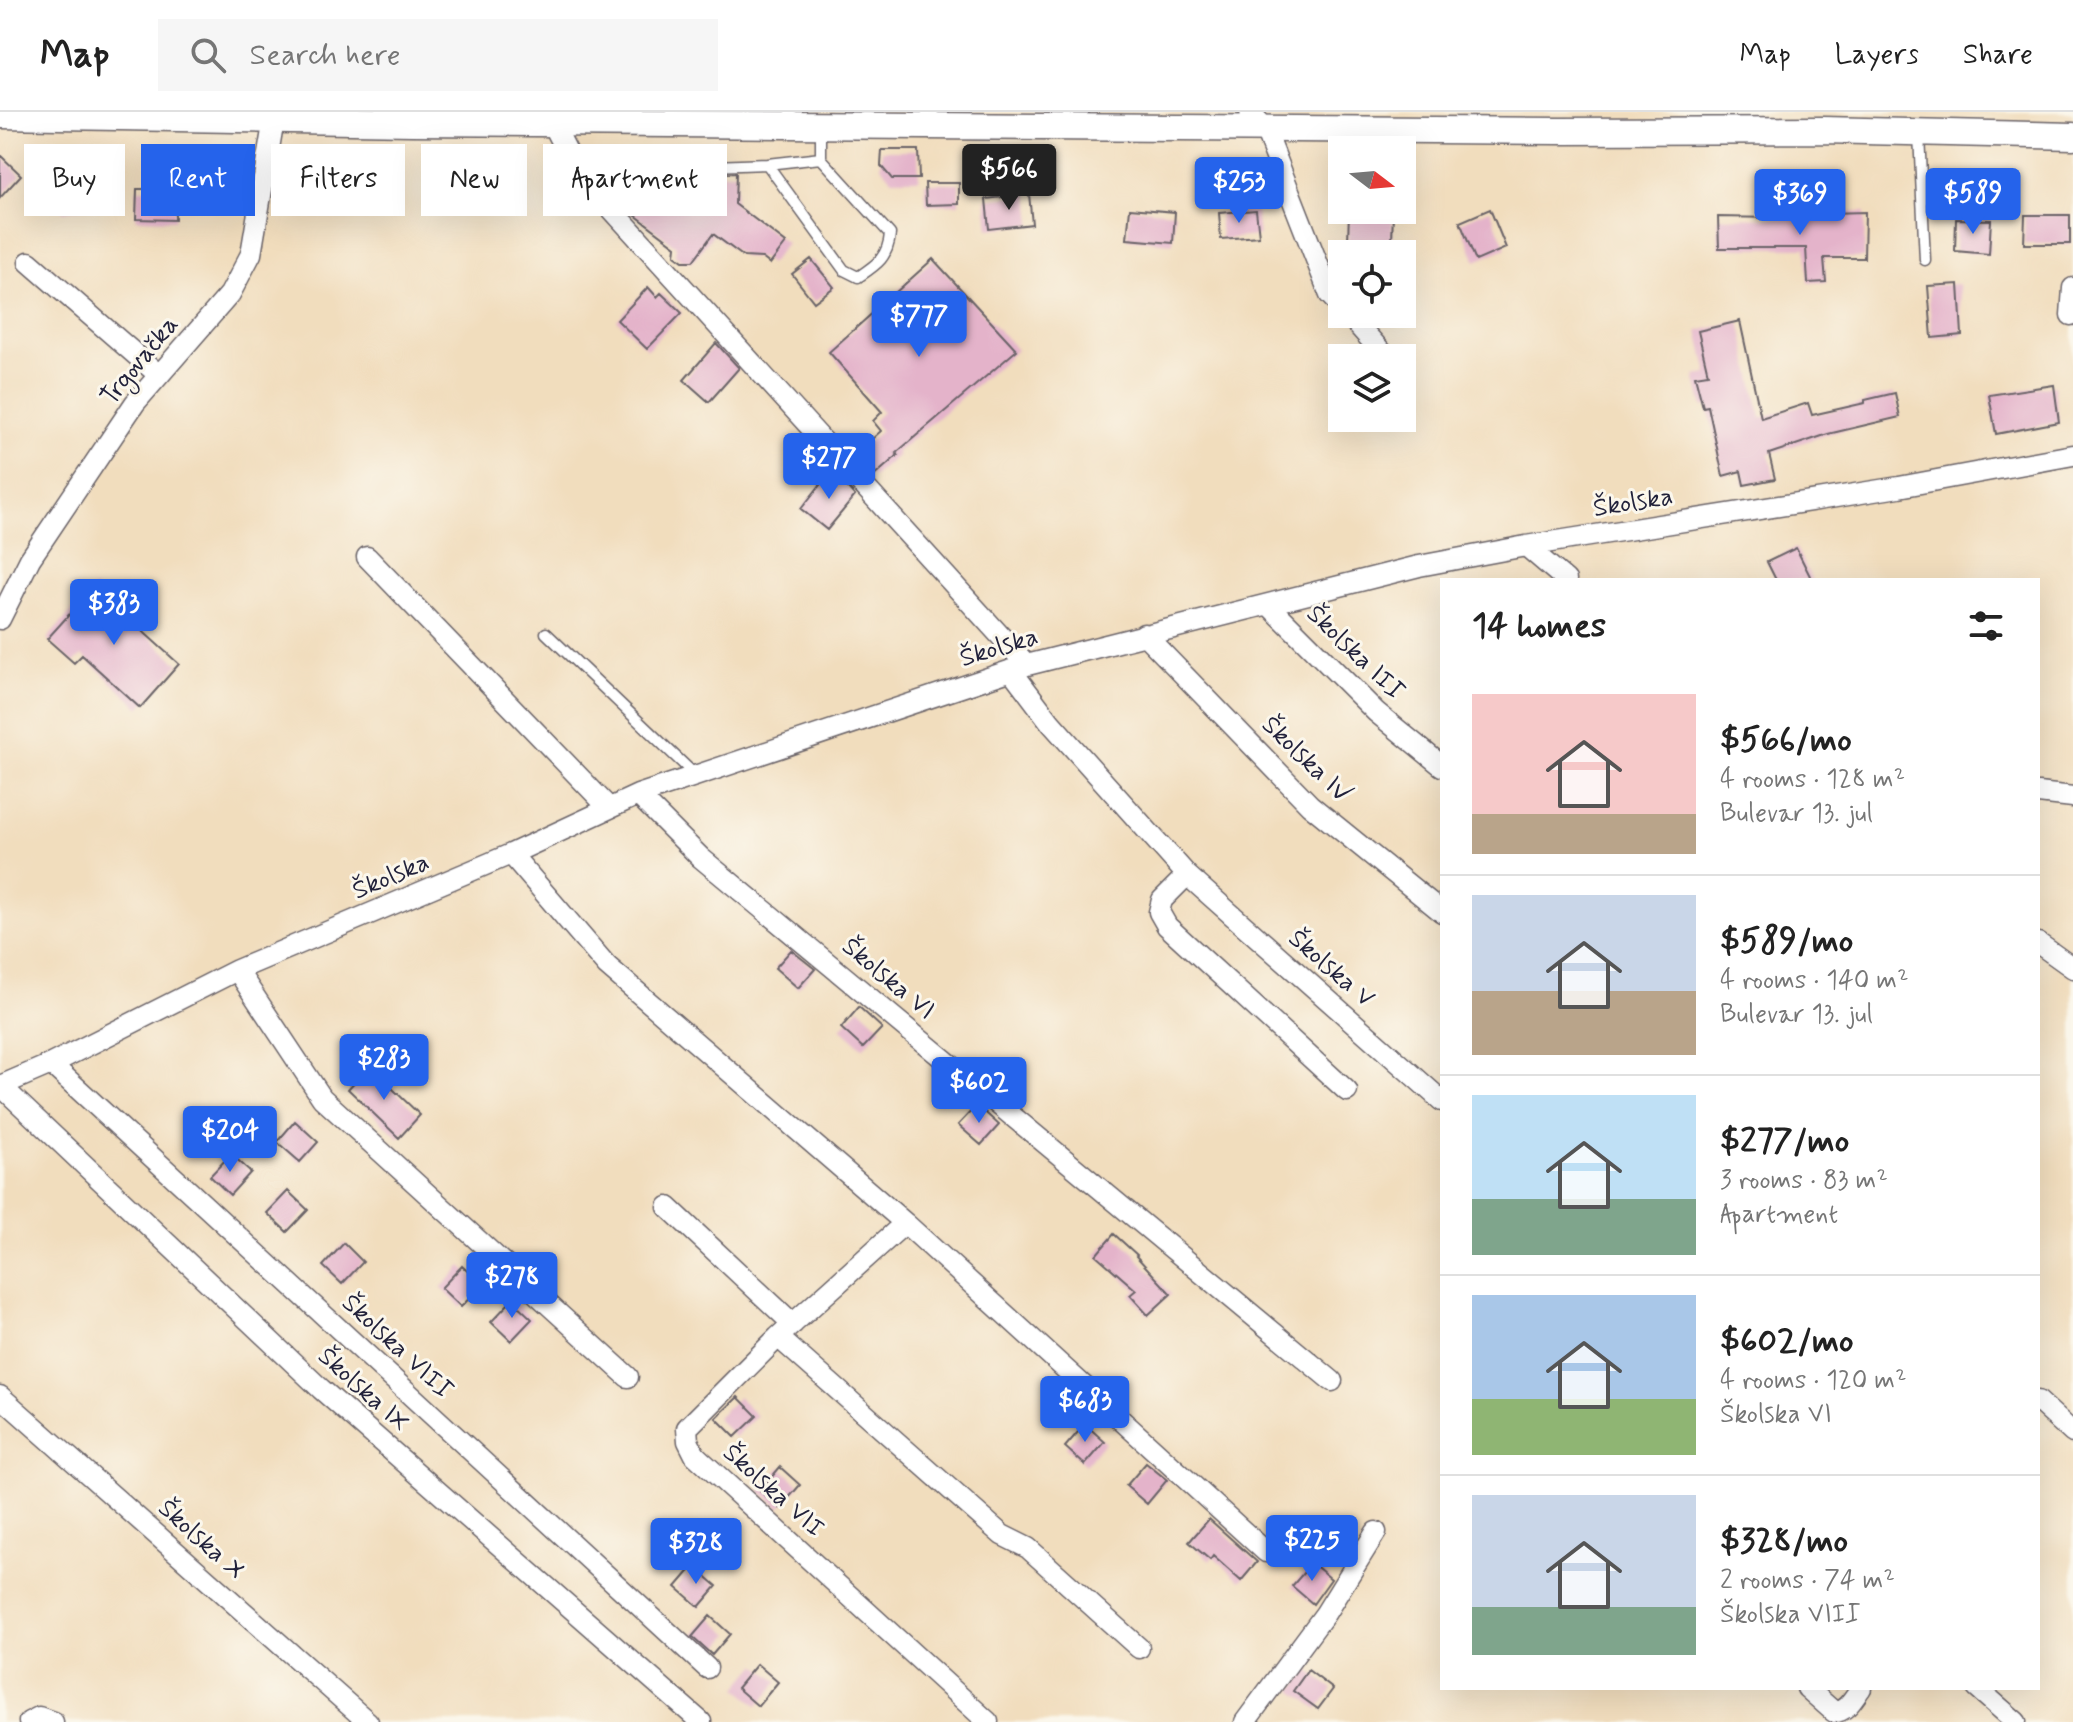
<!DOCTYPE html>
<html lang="en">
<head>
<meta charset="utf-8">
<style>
  body { margin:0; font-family:Mynerve,sans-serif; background:#f6f6f6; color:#222; height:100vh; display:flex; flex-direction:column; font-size:30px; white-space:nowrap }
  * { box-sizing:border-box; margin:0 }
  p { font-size:26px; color:#767676 }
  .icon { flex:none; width:44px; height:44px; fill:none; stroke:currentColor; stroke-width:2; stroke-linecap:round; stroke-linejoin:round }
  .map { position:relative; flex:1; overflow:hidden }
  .drawer { position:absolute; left:1440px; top:466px; width:600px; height:1112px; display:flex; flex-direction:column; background:#fff; border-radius:0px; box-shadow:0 8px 32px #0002 }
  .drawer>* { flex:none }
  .top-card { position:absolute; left:24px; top:32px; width:760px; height:72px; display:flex; gap:16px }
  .needle { width:52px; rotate:106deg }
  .tools { position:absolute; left:1328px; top:24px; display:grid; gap:16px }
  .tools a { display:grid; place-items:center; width:88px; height:88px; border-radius:0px; background:#fff; box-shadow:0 8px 32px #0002; font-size:40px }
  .price { position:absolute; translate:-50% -68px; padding:0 18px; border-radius:8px; background:#2563eb; color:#fff; font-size:26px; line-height:52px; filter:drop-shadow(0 2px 4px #0008) }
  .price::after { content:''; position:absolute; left:50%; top:48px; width:24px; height:18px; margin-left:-12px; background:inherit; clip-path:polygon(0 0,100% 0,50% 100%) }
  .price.active { background:#222; color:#fff }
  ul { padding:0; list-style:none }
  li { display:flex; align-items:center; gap:24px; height:200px; padding:0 32px }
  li+li { border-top:2px solid #e0e0e0 }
  li span { display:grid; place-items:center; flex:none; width:224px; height:160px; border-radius:0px; color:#555 }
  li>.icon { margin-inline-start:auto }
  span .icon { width:96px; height:96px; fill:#fffc; stroke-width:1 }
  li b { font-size:34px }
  h2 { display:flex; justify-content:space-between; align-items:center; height:96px; padding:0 32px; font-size:34px }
  .chip { padding:0 28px; border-radius:0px; background:#fff; box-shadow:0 8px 32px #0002; font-size:28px; line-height:72px }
  .chip.active { background:#2563eb; color:#fff }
  header { display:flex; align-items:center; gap:48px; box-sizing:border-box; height:112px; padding:0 40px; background:#fff; border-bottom:2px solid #e0e0e0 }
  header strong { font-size:38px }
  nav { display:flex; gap:44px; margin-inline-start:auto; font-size:28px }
  .search { width:560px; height:72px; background:#f6f6f6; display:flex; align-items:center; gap:20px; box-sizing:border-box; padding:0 28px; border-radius:0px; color:#767676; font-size:30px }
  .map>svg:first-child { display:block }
  .building { fill:#e4b3ca }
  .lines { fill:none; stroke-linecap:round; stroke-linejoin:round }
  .service-casing { stroke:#6a6368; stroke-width:13 }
  .minor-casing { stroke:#6a6368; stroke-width:23 }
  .tertiary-casing { stroke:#6a6368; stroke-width:29 }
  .service { stroke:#fff; stroke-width:10 }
  .minor { stroke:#fff; stroke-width:20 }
  .tertiary { stroke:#fff; stroke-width:26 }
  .labels { text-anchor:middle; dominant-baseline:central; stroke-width:6; stroke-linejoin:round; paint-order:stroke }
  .street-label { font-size:26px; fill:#22223b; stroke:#fbf7ec }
</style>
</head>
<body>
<header>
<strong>Map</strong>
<div class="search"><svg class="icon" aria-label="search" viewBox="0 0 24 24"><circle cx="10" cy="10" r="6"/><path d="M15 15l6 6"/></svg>Search here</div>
<nav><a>Map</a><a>Layers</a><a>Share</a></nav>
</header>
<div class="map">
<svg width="2073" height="1610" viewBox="0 0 2073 1610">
  <rect width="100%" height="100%" fill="#fbf7ec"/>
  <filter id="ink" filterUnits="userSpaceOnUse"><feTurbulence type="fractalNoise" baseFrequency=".0125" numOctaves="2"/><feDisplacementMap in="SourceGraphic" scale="16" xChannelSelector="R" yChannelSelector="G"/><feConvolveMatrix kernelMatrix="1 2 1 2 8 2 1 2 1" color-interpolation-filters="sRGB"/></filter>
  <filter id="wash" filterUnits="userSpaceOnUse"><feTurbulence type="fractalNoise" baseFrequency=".006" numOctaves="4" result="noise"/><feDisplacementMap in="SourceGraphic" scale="32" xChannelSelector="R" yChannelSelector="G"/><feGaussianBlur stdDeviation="1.8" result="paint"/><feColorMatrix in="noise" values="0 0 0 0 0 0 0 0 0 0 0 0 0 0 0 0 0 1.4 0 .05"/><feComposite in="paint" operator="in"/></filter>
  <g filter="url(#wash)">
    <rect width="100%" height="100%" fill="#f1ddbd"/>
    <g id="blocks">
      <path class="building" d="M882,38h36l1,29h-27l-11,-13z
        M0,43l21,20 -21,23z
        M736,61l-1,31 51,39 -16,21 -8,-6 -18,-1 -31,-23 -20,27h-10l-8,-6 1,-9 -41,-31 -11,-11 1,-15 9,-12 72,2 3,-5z
        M83,62l8,32 -28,6 -8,-32z
        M925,71h34v21l-33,1z
        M149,74h26v34l-39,-1 1,-30h11z
        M1029,82l3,30 -43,5 -3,-30z
        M1130,96l45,4 -2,31 -46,-4z
        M1490,97l16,39 -30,13 -16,-39z
        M1256,98l3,26 -38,3 -2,-26z
        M1349,100h44l-1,30 -44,-1z
        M1865,100l-1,46h-40l2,24 -18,1 -2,-35h-87l-1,-31 110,2v-6z
        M2025,103h45v29h-46z
        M1956,107l35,1 -2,34 -34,-3z
        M811,147l23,28 -20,15 -22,-28z
        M933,147l84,91 -121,103 2,2 -25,22 -19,-22 27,-24 -8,-10 9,-9 -53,-60z
        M1959,172l3,51 -30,3 -4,-52z
        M648,175l9,10 4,-4 21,20 -35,36 -30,-29z
        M1740,209l21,97 47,-15 4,12 53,-12v-3l30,-7 5,24 -72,17 -59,20 6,25 -31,6 -3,-14 -18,5 -15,-70 -5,1 -8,-31 13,-2 -10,-43z
        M716,231l23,25 -30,34 -25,-22z
        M2054,273l5,37 -63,12 -7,-39z
        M832,358l23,26 -28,34 -26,-21z
        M1796,436l16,32h-36l-9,-18z
        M94,475l85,77 -39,44 -58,-53 -8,8 -27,-24z
        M791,838l24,19 -17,19 -23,-20z
        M859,895l23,21 -19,20 -22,-20z
        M369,954l51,49 -21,23 -51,-49z
        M977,993l22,20 -18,20 -23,-20z
        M295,1009l23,21 -18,20 -23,-20z
        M231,1042l20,18 -21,23 -20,-19z
        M288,1079l20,19 -21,22 -20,-19z
        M1114,1122l23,21 -1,1 35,38 -23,21 -18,-20 6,-5 -40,-35z
        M344,1131l19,19 -21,22 -19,-18z
        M462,1154l20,19 -21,22 -20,-19z
        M512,1188l20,19 -21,22 -20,-19z
        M738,1285l19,19 -22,21 -19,-19z
        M1085,1312l20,18 -20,23 -20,-18z
        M1146,1351l21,17 -20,24 -21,-18z
        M780,1355l20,18 -20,23 -20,-17z
        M1209,1407l48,43 -16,19 -28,-25 -3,4 -21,-18z
        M1312,1451l19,16 -18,25 -21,-18z
        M694,1454l23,20 -18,21 -23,-20z
        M710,1504l20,18 -18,21 -20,-18z
        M757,1552l21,18 -20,24 -21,-18z
        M1308,1558l25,19 -15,20 -25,-18z"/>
    </g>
  </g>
  <g filter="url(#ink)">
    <use href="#blocks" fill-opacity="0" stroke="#6a6368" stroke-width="2"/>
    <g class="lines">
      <defs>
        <path id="service" d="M1919,22l6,126
          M767,52l77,106 14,7c18,-12 30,-19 32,-43l-69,-76
          M579,59l188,-7 54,-6v-33
          M546,521l149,142"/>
        <path id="minor" d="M1250,0l14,15 66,168 12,13
          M552,10l25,49 450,494
          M29,150l130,113
          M1348,202l39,44
          M2071,203l2,-27
          M1526,434l40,34
          M367,445l242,251
          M1269,493l107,107 66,54
          M0,507l30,-60 105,-156 95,-109 21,-40 23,-135
          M1144,522l166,171 132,107
          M1011,558l40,53 136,152 -25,25 -3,12 8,14 180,165
          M2038,681l35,4
          M638,683l63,63 631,523
          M511,742l96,112 298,257 361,329
          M1187,763l255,226
          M2038,831l35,25
          M237,858l85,128 306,279
          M51,952l656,604
          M0,974l51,-22 186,-94 274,-116 127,-59 389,-130 392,-99 107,-20 373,-59 174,-32
          M1,974l320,303 380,333
          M668,1095l125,117
          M905,1111l-127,114 -91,91 1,13 7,14 293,267
          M778,1225l224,198 26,13 111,100
          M0,1284l368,326
          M2038,1289l35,32
          M1807,1576l27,24c13,0 20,-15 27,-24
          M1977,1576l39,34
          M29,1610l10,-5 14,5
          M1245,1610l80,-108 51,-82"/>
        <path id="tertiary" d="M0,3l412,7 1148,9 263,-1 250,6"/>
      </defs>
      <use href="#service" class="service-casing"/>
      <use href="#minor" class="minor-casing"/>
      <use href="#tertiary" class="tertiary-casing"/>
      <use href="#service" class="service"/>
      <use href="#minor" class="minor"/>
      <use href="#tertiary" class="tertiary"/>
    </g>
  </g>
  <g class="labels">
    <g class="street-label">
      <text transform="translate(140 249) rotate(-51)">Trgovačka</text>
      <text transform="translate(1633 391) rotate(-9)">Školska</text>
      <text transform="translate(999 536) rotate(-17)">Školska</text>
      <text transform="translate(1355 541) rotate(44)">Školska III</text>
      <text transform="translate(1306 648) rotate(44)">Školska IV</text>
      <text transform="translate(391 765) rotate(-23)">Školska</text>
      <text transform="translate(1331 857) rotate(41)">Školska V</text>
      <text transform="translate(888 867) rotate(40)">Školska VI</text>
      <text transform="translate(397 1235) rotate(43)">Školska VIII</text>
      <text transform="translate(363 1278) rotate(42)">Školska IX</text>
      <text transform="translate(773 1379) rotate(42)">Školska VII</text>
      <text transform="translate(201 1428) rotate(42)">Školska X</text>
    </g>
  </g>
</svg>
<div class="tools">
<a><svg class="needle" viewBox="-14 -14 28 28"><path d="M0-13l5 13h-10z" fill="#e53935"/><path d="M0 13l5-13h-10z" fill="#767676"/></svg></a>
<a><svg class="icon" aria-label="locate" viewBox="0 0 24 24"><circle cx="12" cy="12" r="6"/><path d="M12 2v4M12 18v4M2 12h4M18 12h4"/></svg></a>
<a><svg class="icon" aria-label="layers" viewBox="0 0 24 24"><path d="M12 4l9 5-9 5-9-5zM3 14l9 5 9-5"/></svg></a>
</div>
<b class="price active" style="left:1009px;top:100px">$566</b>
<b class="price" style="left:1239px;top:113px">$253</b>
<b class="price" style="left:1973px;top:124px">$589</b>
<b class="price" style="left:1800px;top:125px">$369</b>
<b class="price" style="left:919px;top:247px">$777</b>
<b class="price" style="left:829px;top:389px">$277</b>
<b class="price" style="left:114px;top:535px">$383</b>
<b class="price" style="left:384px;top:990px">$283</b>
<b class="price" style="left:979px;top:1013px">$602</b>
<b class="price" style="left:230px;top:1062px">$204</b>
<b class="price" style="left:512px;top:1208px">$278</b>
<b class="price" style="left:1085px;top:1332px">$683</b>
<b class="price" style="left:1312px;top:1471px">$225</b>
<b class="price" style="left:696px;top:1474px">$328</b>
<div class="top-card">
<a class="chip">Buy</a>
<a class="chip active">Rent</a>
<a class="chip">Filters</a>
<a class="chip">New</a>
<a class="chip">Apartment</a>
</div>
<section class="drawer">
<h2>14 homes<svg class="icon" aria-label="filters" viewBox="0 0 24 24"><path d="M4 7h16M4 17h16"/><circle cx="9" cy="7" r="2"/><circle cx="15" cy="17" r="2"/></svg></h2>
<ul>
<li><span style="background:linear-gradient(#f6c9c9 75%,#b9a48a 0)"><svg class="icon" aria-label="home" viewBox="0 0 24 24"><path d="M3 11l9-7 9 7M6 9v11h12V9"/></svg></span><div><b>$566/mo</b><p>4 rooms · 128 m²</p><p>Bulevar 13. jul</p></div></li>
<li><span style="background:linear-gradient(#c9d6e8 60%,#b9a48a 0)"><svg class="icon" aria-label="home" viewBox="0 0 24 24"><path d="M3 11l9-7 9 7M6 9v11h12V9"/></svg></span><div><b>$589/mo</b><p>4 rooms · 140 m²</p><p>Bulevar 13. jul</p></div></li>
<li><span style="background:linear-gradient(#bfe0f5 65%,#7fa58c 0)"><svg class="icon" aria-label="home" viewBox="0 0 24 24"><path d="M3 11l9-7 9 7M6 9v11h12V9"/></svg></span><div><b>$277/mo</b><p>3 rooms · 83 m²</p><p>Apartment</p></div></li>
<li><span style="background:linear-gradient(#a9c7e8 65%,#8fb573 0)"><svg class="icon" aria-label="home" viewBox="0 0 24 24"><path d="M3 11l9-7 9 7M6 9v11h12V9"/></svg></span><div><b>$602/mo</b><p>4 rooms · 120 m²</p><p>Školska VI</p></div></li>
<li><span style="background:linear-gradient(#c9d6e8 70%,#7fa58c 0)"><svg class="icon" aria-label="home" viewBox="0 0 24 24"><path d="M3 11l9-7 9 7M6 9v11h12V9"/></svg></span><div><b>$328/mo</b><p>2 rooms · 74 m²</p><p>Školska VIII</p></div></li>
</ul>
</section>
</div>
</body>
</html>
